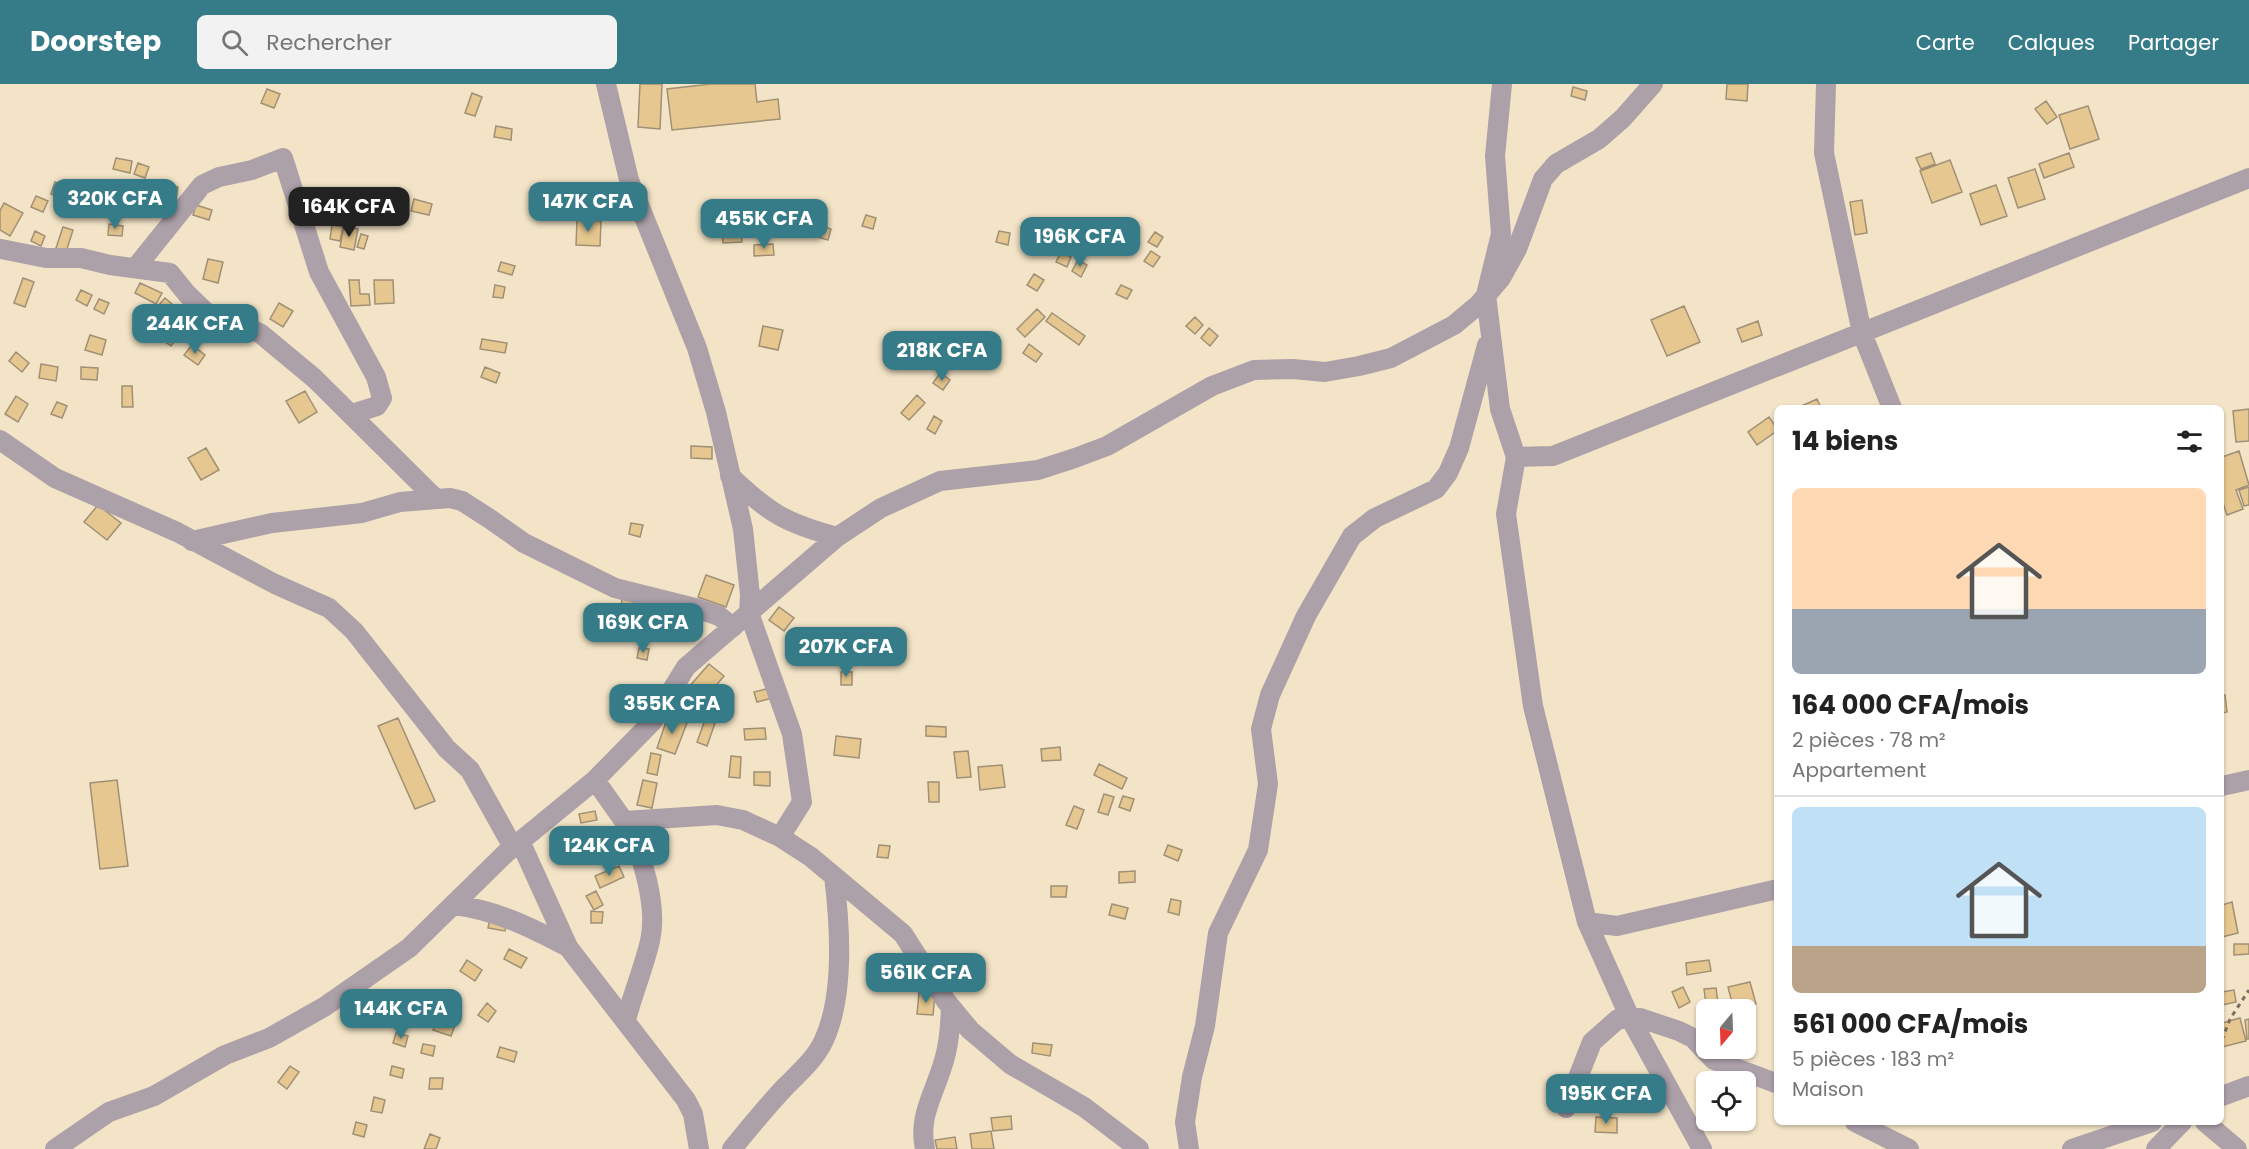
<!DOCTYPE html>
<html lang="fr">
<head>
<meta charset="utf-8">
<style>
  body { margin:0; font-family:Poppins,sans-serif; background:#f2f2f2; color:#222; height:100vh; display:flex; flex-direction:column; font-size:22px; white-space:nowrap }
  * { box-sizing:border-box; margin:0 }
  p { font-size:20px; color:#767676 }
  .icon { flex:none; width:33px; height:33px; fill:none; stroke:currentColor; stroke-width:2; stroke-linecap:round; stroke-linejoin:round }
  .map { position:relative; flex:1; overflow:hidden }
  .drawer { position:absolute; left:1774px; top:321px; width:450px; height:720px; display:flex; flex-direction:column; background:#fff; border-radius:9px; box-shadow:0 2px 4px #0004 }
  .drawer>* { flex:none }
  .needle { width:39px; rotate:199deg }
  .fabs { position:absolute; left:1696px; top:915px; display:grid; gap:12px }
  .fabs a { display:grid; place-items:center; width:60px; height:60px; border-radius:9px; background:#fff; box-shadow:0 2px 4px #0004; font-size:30px }
  .price { position:absolute; translate:-50% -51px; padding:0 14px; border-radius:12px; background:#367c88; color:#fff; font-size:20px; line-height:39px; filter:drop-shadow(0 2px 3px #0008) }
  .price::after { content:''; position:absolute; left:50%; top:36px; width:18px; height:14px; margin-left:-9px; background:inherit; clip-path:polygon(0 0,100% 0,50% 100%) }
  .price.active { background:#222; color:#fff }
  ul { padding:0; list-style:none }
  li { display:grid; align-content:center; gap:12px; height:318px; padding:0 18px }
  li+li { border-top:2px solid #e0e0e0 }
  li span { display:grid; place-items:center; height:186px; border-radius:9px; color:#555 }
  li>.icon { margin-inline-start:auto }
  span .icon { width:108px; height:108px; fill:#fffc; stroke-width:1 }
  li b { font-size:26px }
  h2 { display:flex; justify-content:space-between; align-items:center; height:72px; padding:0 18px; font-size:26px }
  header { display:flex; align-items:center; gap:36px; box-sizing:border-box; height:84px; padding:0 30px; background:#367c88; color:#fff }
  header strong { font-size:28px }
  nav { display:flex; gap:33px; margin-inline-start:auto; font-size:21px }
  .search { width:420px; height:54px; background:#f2f2f2; display:flex; align-items:center; gap:15px; box-sizing:border-box; padding:0 21px; border-radius:9px; color:#767676; font-size:22px }
  .map>svg:first-child { display:block }
  .building { fill:#e6c790; stroke:#9f9076; stroke-width:1.5 }
  .lines { fill:none; stroke-linecap:round; stroke-linejoin:round }
  .path { stroke:#79705d; stroke-width:3; stroke-dasharray:4.5 4.5; stroke-linecap:butt }
  .street { stroke:#aca0a9; stroke-width:20 }
</style>
</head>
<body>
<header>
<strong>Doorstep</strong>
<div class="search"><svg class="icon" aria-label="search" viewBox="0 0 24 24"><circle cx="10" cy="10" r="6"/><path d="M15 15l6 6"/></svg>Rechercher</div>
<nav><a>Carte</a><a>Calques</a><a>Partager</a></nav>
</header>
<div class="map">
<svg width="2249" height="1065" viewBox="0 0 2249 1065">
  <rect width="100%" height="100%" fill="#f3e4c7"/>
  <path class="building" d="M640,0h22l-2,45 -22,-2z
    M711,0h44l2,18 21,-3 2,20 -108,11 -5,-41z
    M1727,0h21l-1,17 -21,-2z
    M1573,3l14,4 -2,9 -14,-4z
    M267,5l13,5 -6,14 -13,-5z
    M472,9l10,4 -7,19 -10,-3z
    M2046,17l11,16 -10,7 -12,-15z
    M2088,22l11,33 -29,10 -11,-34z
    M496,42l16,3 -1,11 -17,-3z
    M1931,69l4,11 -14,5 -5,-11z
    M2069,69l5,14 -30,11 -5,-14z
    M116,74l16,3 -2,12 -17,-4z
    M1950,76l12,32 -30,11 -12,-32z
    M138,79l11,4 -4,11 -11,-4z
    M2035,85l10,30 -27,9 -10,-30z
    M55,98l10,4 -3,12 -11,-4z
    M168,100l10,3 -2,11 -11,-3z
    M1996,101l11,31 -26,9 -11,-31z
    M113,110l15,2 -1,10 -16,-2z
    M36,112l12,5 -5,11 -12,-5z
    M414,115l18,5 -3,11 -18,-4z
    M1862,116l5,33 -12,2 -5,-33z
    M153,118l15,8 -4,8 -15,-7z
    M4,119l19,10 -13,23 -10,-6v-19z
    M196,121l16,5 -3,10 -16,-5z
    M385,122l16,7 -4,10 -16,-6z
    M866,131l10,3 -3,11 -11,-3z
    M577,136l24,1 -1,25 -24,-1z
    M1116,137l9,9 -16,16 -9,-10z
    M109,140l14,2 -1,10 -14,-1z
    M332,141l11,2 -3,14 -10,-2z
    M344,142l14,3 -4,21 -14,-3z
    M821,142l10,3 -3,11 -10,-3z
    M63,143l10,3 -7,22 -10,-4z
    M741,146l1,12 -19,1 -1,-12z
    M35,147l10,5 -4,10 -10,-5z
    M999,147l11,2 -2,12 -12,-3z
    M1155,148l8,5 -6,10 -9,-5z
    M361,150l7,2 -4,13 -7,-2z
    M773,160l1,11 -20,1v-11z
    M1151,167l9,6 -7,10 -9,-6z
    M1061,168l10,5 -4,10 -11,-5z
    M208,175l15,3 -5,21 -15,-4z
    M1078,176l9,5 -6,12 -9,-6z
    M501,178l14,4 -3,9 -14,-4z
    M1034,190l10,6 -7,11 -10,-6z
    M23,194l11,4 -9,25 -11,-4z
    M349,196h10l1,14h9l1,11 -19,1z
    M374,196h19l1,23 -19,1z
    M140,199l22,10 -6,11 -21,-11z
    M495,201l10,2 -2,11 -10,-1z
    M1121,201l11,5 -5,9 -11,-5z
    M81,206l11,5 -5,11 -11,-6z
    M165,214l13,11 -8,9 -13,-11z
    M99,215l10,4 -5,11 -10,-5z
    M279,219l14,8 -10,16 -13,-8z
    M1684,222l16,36 -33,14 -16,-36z
    M1037,225l8,8 -20,20 -8,-8z
    M1052,229l33,23 -6,9 -33,-24z
    M154,231l9,7 -6,10 -10,-7z
    M178,233l10,10 -6,7 -11,-10z
    M1195,233l8,8 -8,9 -9,-8z
    M1758,237l4,14 -20,7 -5,-13z
    M763,242l20,4 -5,20 -19,-4z
    M1209,244l9,8 -8,10 -9,-8z
    M167,246l10,7 -6,9 -10,-7z
    M90,251l16,5 -4,15 -17,-5z
    M482,255l25,4 -2,10 -25,-4z
    M1029,260l13,10 -6,8 -13,-9z
    M192,261l13,10 -7,10 -14,-10z
    M16,268l13,11 -7,9 -13,-11z
    M41,280l17,3 -2,14 -17,-3z
    M81,283l17,1 -1,12 -16,-1z
    M485,283l15,6 -4,10 -15,-6z
    M940,289l10,7 -7,10 -10,-7z
    M122,302h10l1,21h-11z
    M305,307l12,21 -18,11 -13,-22z
    M917,311l8,8 -16,17 -8,-7z
    M16,312l12,8 -10,18 -13,-8z
    M1817,315l4,9h-24z
    M57,318l10,4 -5,12 -11,-4z
    M2249,325v32l-13,1 -3,-31z
    M934,332l8,5 -7,13 -8,-5z
    M1769,333l9,13 -21,15 -9,-13z
    M691,362l21,1v12l-21,-1z
    M206,364l13,22 -18,10 -13,-22z
    M2239,367l10,34 -13,5 7,19 -16,6 -5,-15v-43z
    M2249,403v18l-5,1 -5,-16z
    M98,421l23,18 -14,17 -23,-18z
    M631,439l12,2 -3,12 -11,-3z
    M706,491l28,10 -8,22 -28,-10z
    M622,508l22,1 -2,29h-21z
    M779,523l15,11 -10,13 -15,-11z
    M639,564l10,1 -2,11 -10,-2z
    M709,580l15,12 -21,25 -15,-13z
    M841,588h11v13h-11z
    M774,603l2,10 -19,5 -3,-10z
    M2222,611h3l2,17 -5,1z
    M668,632l19,7 -12,31 -18,-6z
    M398,634l37,83 -20,8 -37,-83z
    M705,636l10,3 -8,23 -10,-4z
    M926,642l20,1v10l-20,-1z
    M765,644l1,11 -21,1 -1,-11z
    M836,652l25,3 -2,19 -25,-3z
    M1060,663l1,13 -19,1 -1,-12z
    M968,667l3,26 -14,1 -3,-26z
    M651,669l10,2 -4,20 -10,-2z
    M731,672l10,1 -1,21 -11,-1z
    M1099,680l28,14 -5,11 -28,-14z
    M1002,681l3,22 -25,3 -2,-23z
    M754,688h16v14l-16,-1z
    M117,696l11,86 -28,3 -10,-86z
    M643,696l14,3 -5,25 -15,-3z
    M928,698h11v20h-10z
    M1104,710l10,3 -6,18 -10,-3z
    M1123,712l11,3 -4,12 -11,-4z
    M1074,722l10,4 -7,19 -11,-4z
    M595,727l2,9 -16,3 -2,-9z
    M573,752h11l1,18 -12,1z
    M879,761l11,1 -2,12 -11,-1z
    M1168,761l14,5 -4,11 -14,-6z
    M619,782l5,11 -24,11 -5,-12z
    M1135,787v11l-16,1v-11z
    M1051,802h16l-1,11h-15z
    M596,807l7,14 -9,5 -8,-14z
    M1171,815l10,2 -2,14 -11,-3z
    M2232,818l6,31 -16,4v-32z
    M1112,820l16,4 -3,11 -16,-4z
    M591,827l12,1 -1,11h-11z
    M491,830l17,3 -3,14 -17,-3z
    M2234,860h15v10l-15,1z
    M509,865l18,9 -6,10 -17,-9z
    M467,876l15,10 -7,11 -15,-10z
    M1709,876l2,11 -24,4 -1,-12z
    M1750,898l6,22 -22,6 -6,-23z
    M1683,903l7,15 -11,6 -7,-16z
    M1716,904l3,22h-12v2l-3,-23z
    M2234,906l2,12 -14,3v-13z
    M919,909l16,1 -2,21 -16,-1z
    M487,919l9,8 -8,11 -10,-7z
    M2240,934l6,23 -24,6v-24z
    M437,935l18,6 -4,11 -18,-6z
    M2249,935v20h-2l-2,-19z
    M396,949l12,3 -3,11 -12,-4z
    M1033,959l19,2 -2,11 -18,-3z
    M423,960l12,2 -2,10 -12,-3z
    M500,963l17,5 -3,10 -17,-5z
    M290,982l9,6 -12,17 -9,-7z
    M392,982l12,3 -2,9 -12,-3z
    M430,994h13l-1,11h-13z
    M374,1013l11,3 -3,13 -11,-2z
    M1011,1032l1,13 -19,2 -2,-13z
    M1596,1033l21,1v15l-22,-1z
    M356,1038l11,3 -3,12 -11,-3z
    M991,1047l3,18h-22l-2,-15z
    M430,1050l10,4 -4,11h-12z
    M955,1053l2,12h-20l-2,-9z"/>
  <g class="lines">
    <path class="path" d="M2222,956l8,-21 19,-29"/>
    <path class="street" d="M606,0l23,96 68,168 19,64 27,117 7,66 -1,18 43,121 10,68 -22,35
      M1502,0l-7,72 6,78 -15,61 14,114 16,48 -10,57 27,192 54,216 43,96 72,131
      M1826,0l-2,69 38,180 30,75
      M1,165l45,9h35l29,7 60,8 17,21 24,23 28,6 22,11 53,44 122,121
      M136,183l66,-82 17,-8 33,-7 31,-12 36,114 57,105 6,21 -5,8 -25,8
      M0,356l55,38 122,54 98,52 54,24 25,23 93,118 23,21 43,77
      M1516,373l37,-1 696,-278
      M730,392c39,37 55,47 107,61
      M192,457l80,-18 90,-10 38,-11 50,-4 12,3 28,18 34,24 91,45 84,21 20,7 14,11
      M595,696l29,41 93,-6 26,5 37,17 31,20 92,77 43,67 24,29 40,34 74,43 55,42
      M2222,702l27,-6
      M624,737c18,29 34,86 26,120 -6,26 -17,52 -24,79
      M520,757l48,106 118,153 7,14 6,35
      M454,821c42,5 76,22 114,42
      M1587,838l30,4 161,-37
      M2222,1012l27,-10
      M1566,1024l26,-66 26,-23 22,-1 39,13 14,7 21,22 64,24
      M1855,1038l54,27
      M2205,1038l32,27
      M55,1065l54,-37 45,-16 71,-41 44,-17 55,-31 85,-59 97,-95 89,-73 57,-58 34,-55 151,-130 44,-29 59,-27 98,-11 37,-12 32,-12 105,-60 42,-16 39,-1 32,3 34,-6 32,-8 63,-33 24,-20 23,-27 16,-29 26,-70 13,-15 43,-25 24,-21 30,-34
      M732,1065c17,-21 35,-43 54,-63 14,-14 30,-28 38,-46 21,-46 16,-115 10,-164
      M925,1065c-7,-31 8,-53 17,-82 7,-20 8,-39 9,-60
      M1189,1065l-4,-27 7,-45 13,-51 13,-93 40,-83 10,-66 -7,-55 9,-34 36,-79 46,-80 23,-18 61,-29 12,-16 11,-25 28,-103
      M2072,1065l80,-27
      M2156,1065l26,-27"/>
  </g>
</svg>
<div class="fabs">
<a><svg class="needle" viewBox="-14 -14 28 28"><path d="M0-13l5 13h-10z" fill="#e53935"/><path d="M0 13l5-13h-10z" fill="#767676"/></svg></a>
<a><svg class="icon" aria-label="locate" viewBox="0 0 24 24"><circle cx="12" cy="12" r="6"/><path d="M12 2v4M12 18v4M2 12h4M18 12h4"/></svg></a>
</div>
<b class="price" style="left:115px;top:146px">320K CFA</b>
<b class="price" style="left:588px;top:149px">147K CFA</b>
<b class="price active" style="left:349px;top:154px">164K CFA</b>
<b class="price" style="left:764px;top:166px">455K CFA</b>
<b class="price" style="left:1080px;top:184px">196K CFA</b>
<b class="price" style="left:195px;top:271px">244K CFA</b>
<b class="price" style="left:942px;top:298px">218K CFA</b>
<b class="price" style="left:643px;top:570px">169K CFA</b>
<b class="price" style="left:846px;top:594px">207K CFA</b>
<b class="price" style="left:672px;top:651px">355K CFA</b>
<b class="price" style="left:609px;top:793px">124K CFA</b>
<b class="price" style="left:926px;top:920px">561K CFA</b>
<b class="price" style="left:401px;top:956px">144K CFA</b>
<b class="price" style="left:1606px;top:1041px">195K CFA</b>
<section class="drawer">
<h2>14 biens<svg class="icon" aria-label="filters" viewBox="0 0 24 24"><path d="M4 7h16M4 17h16"/><circle cx="9" cy="7" r="2"/><circle cx="15" cy="17" r="2"/></svg></h2>
<ul>
<li><span style="background:linear-gradient(#ffd9b3 65%,#9aa5b1 0)"><svg class="icon" aria-label="home" viewBox="0 0 24 24"><path d="M3 11l9-7 9 7M6 9v11h12V9"/></svg></span><div><b>164 000 CFA/mois</b><p>2 pièces · 78 m²</p><p>Appartement</p></div></li>
<li><span style="background:linear-gradient(#bfe0f5 75%,#b9a48a 0)"><svg class="icon" aria-label="home" viewBox="0 0 24 24"><path d="M3 11l9-7 9 7M6 9v11h12V9"/></svg></span><div><b>561 000 CFA/mois</b><p>5 pièces · 183 m²</p><p>Maison</p></div></li>
</ul>
</section>
</div>
</body>
</html>
